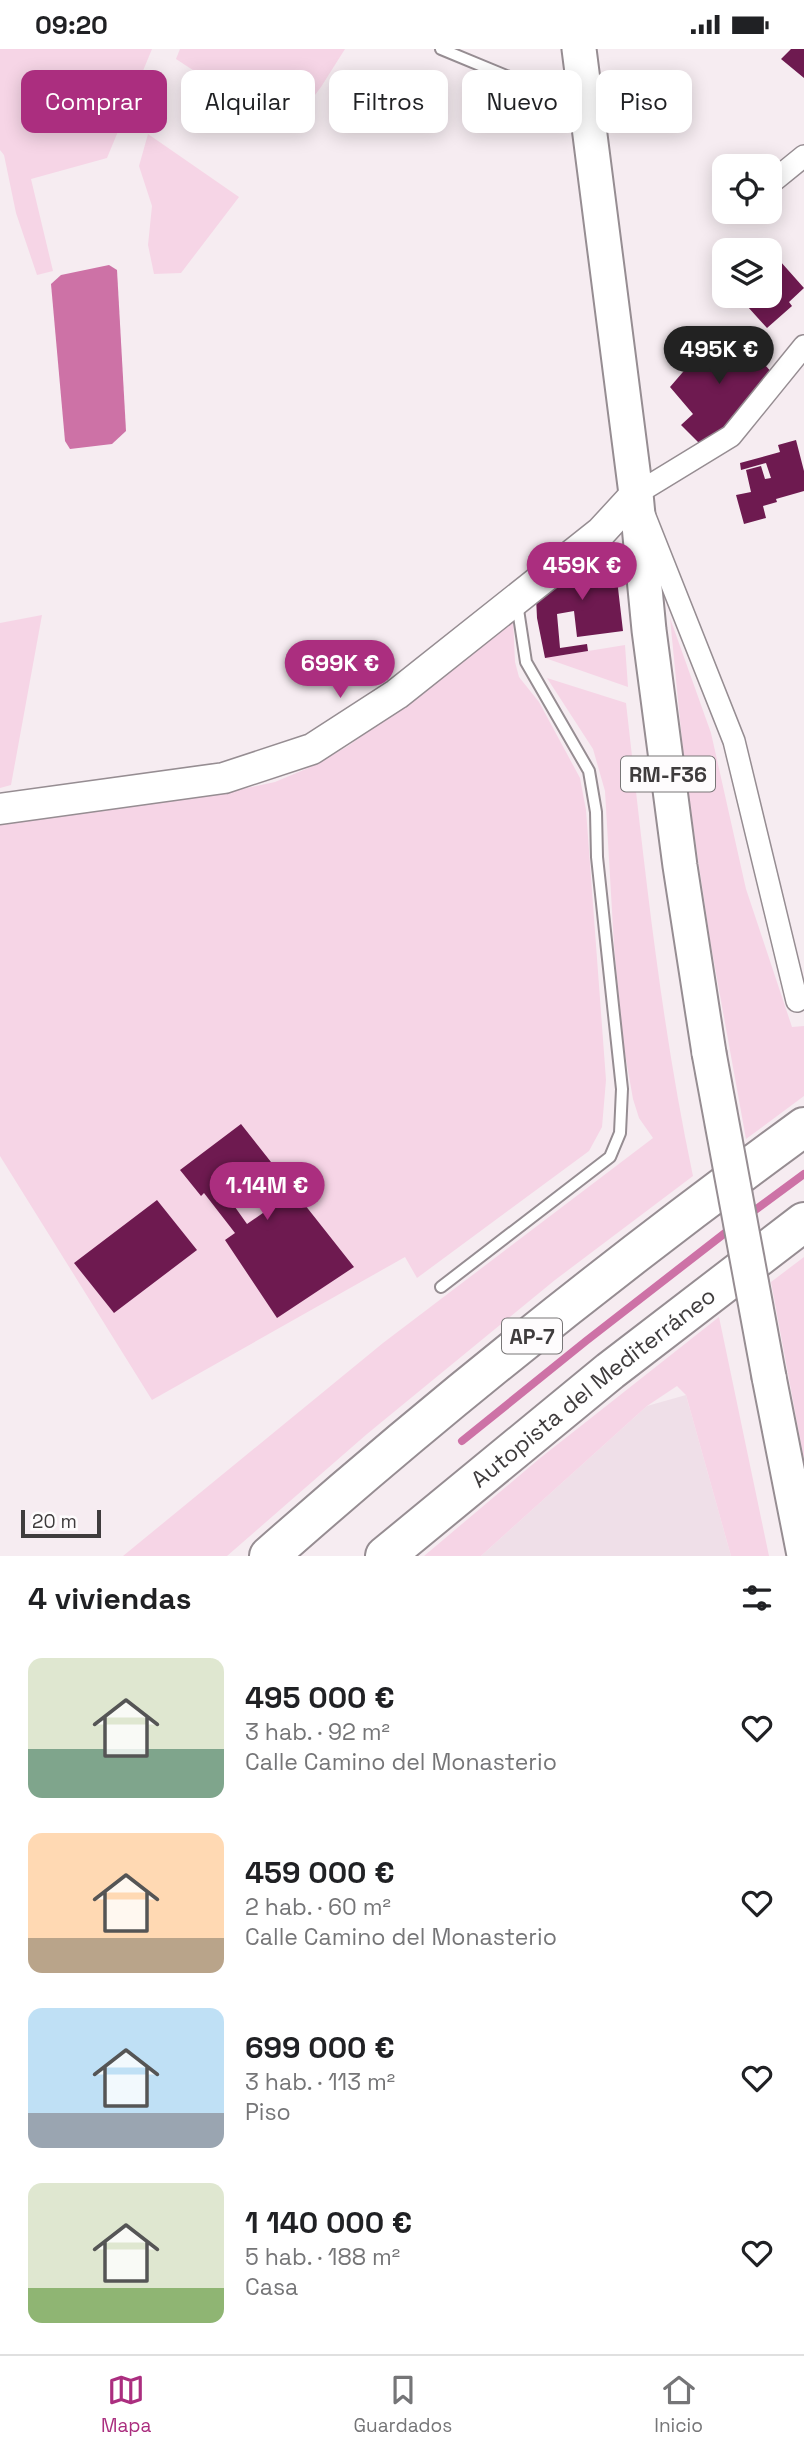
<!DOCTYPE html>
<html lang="es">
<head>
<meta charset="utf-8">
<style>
  body { margin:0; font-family:"Space Grotesk",sans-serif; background:#f2f2f2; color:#202124; height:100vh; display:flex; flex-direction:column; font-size:26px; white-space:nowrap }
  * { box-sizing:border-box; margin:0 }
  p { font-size:23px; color:#757577 }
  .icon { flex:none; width:38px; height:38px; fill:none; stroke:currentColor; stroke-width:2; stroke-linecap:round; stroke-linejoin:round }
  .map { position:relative; height:1507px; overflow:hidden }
  .sheet { display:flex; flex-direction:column; background:#fff; flex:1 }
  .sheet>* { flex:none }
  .top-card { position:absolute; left:21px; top:21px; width:763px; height:63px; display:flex; gap:14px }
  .fabs { position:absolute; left:712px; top:105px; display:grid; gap:14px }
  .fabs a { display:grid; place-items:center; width:70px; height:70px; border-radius:14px; background:#fff; box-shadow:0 4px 18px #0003; font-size:35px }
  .scale { position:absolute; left:21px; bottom:18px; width:80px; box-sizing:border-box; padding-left:7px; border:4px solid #3f3c3d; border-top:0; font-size:19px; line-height:24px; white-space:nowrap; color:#3f3c3d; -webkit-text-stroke:5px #fefcfd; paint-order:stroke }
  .price { position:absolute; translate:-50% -60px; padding:0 16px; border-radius:24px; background:#ab2e7f; color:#fff; font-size:23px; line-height:46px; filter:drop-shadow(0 2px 4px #0008) }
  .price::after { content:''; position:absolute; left:50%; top:42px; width:21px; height:16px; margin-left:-10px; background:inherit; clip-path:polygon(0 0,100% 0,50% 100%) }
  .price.active { background:#222; color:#fff }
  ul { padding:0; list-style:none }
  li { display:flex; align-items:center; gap:21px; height:175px; padding:0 28px }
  li span { display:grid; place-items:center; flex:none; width:196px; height:140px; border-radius:14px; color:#555 }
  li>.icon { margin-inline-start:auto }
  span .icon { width:84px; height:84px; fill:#fffc; stroke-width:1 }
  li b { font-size:30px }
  h2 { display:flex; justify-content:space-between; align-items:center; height:84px; padding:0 28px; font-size:30px }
  .tag { padding:0 24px; border-radius:14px; background:#fff; box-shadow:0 4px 18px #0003; font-size:24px; line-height:63px }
  .tag.active { background:#ab2e7f; color:#fff }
  .status { display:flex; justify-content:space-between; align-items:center; height:49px; padding:0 35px; background:#fff; direction:ltr }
  .status svg { height:19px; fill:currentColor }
  .dock { display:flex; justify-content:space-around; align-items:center; height:98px; border-top:2px solid #e0e0e0; background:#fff; font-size:19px; color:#757577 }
  .dock a { display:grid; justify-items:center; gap:4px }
  .dock .active { color:#ab2e7f }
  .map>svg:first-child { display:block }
  .built { fill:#efdfe8 }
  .green { fill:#f6d5e6 }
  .water { fill:#cd72a6 }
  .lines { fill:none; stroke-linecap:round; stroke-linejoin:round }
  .stream { stroke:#cd72a6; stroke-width:8 }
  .building { fill:#6e1a50; fill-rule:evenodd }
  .lane-casing { stroke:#968d92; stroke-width:14 }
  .street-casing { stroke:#968d92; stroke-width:24 }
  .secondary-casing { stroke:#968d92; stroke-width:33 }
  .primary-casing { stroke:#968d92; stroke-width:37 }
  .highway-casing { stroke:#968d92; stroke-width:42 }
  .lane { stroke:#fff; stroke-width:10 }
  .street { stroke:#fff; stroke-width:21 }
  .secondary { stroke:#fff; stroke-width:30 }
  .primary { stroke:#fff; stroke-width:33 }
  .highway { stroke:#fff; stroke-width:38 }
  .primary-bridge-casing { stroke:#968d92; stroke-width:37; stroke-linecap:butt }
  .primary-bridge { stroke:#fff; stroke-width:33 }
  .labels { text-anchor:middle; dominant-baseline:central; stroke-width:7; stroke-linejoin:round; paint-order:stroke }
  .shield { fill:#fefcfd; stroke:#787677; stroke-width:2 }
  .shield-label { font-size:21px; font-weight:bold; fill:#3f3c3d }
  .street-label { font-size:23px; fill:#3f3c3d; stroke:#fefcfd }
</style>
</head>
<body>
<div class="status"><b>09:20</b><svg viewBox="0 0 49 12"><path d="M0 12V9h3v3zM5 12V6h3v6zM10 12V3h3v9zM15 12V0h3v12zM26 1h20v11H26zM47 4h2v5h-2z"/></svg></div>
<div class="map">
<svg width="804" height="1507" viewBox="0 0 804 1507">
  <rect width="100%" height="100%" fill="#f6ecf1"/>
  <path class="built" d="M686,1346l45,161h-250l166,-150z"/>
  <path class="green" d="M0,0h152l-45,109 -76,21 22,92 -16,4 -21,-62 -12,-58 -4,-5z
    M180,0h165l-24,38 -34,45 -111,-73z
    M148,85l91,63 -58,76 -27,1 -6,-29 4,-39 -13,-40z
    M42,566l-31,170 -11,3v-165z
    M513,569l2,44 4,15 20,25 41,76 6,32 20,270 -4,47 -13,24 -172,127 -12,-21 -253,143 -152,-244v-331l233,-34 42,-9 38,-16 35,-20 92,-68z
    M670,569l41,115 35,156 46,138 12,-1v70l-58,43 -36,-199 -25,-169z
    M625,596l3,42 -83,-29z
    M547,629l79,25c18,158 34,317 67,473l-138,104 -188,154 -140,122h-104l260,-213 270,-205 -14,-20 -6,-19 -10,-57 -9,-97 -9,-154 -12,-42z
    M804,1208v203l-33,-178z
    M719,1268l50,239h-38l-45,-161 -9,-9 -30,20 -166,150h-57l115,-97z"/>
  <path class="water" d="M109,216l8,5 9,161 -14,13 -42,5 -5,-8 -14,-157 10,-9z"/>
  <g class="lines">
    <path class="stream" d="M747,1167l57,-42
      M462,1392l124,-100 148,-115"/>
  </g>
  <path class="building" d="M791,0h13v29l-23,-19z
    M772,203l32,36 -15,14 3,4 -25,22 -29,-32h32z
    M720,280l14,15 4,-5 12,14 2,-3 21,24 -45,54 -27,17 -20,-20 12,-11 -23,-27z
    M796,391l8,31v20l-28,8 1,3 -14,4 3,12 -22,6 -8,-29 15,-3 -5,-22 15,-4 4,13 6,-1 -5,-15 -25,7 -1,-7 40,-11 -2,-7z
    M613,496l10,86 -46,6 -3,-26 -17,3 3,34 27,-4 1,7 -43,7 -8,-40 -1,-21 59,-48z
    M241,1075l113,143 -77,51 -52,-78 10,-7 -31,-40 -3,3 -21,-26zM237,1119l33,40 -23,16 -29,-41z
    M157,1151l40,50 -83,63 -40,-50z"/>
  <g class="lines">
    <defs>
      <path id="lane" d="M441,0l109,45 33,7
        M441,1238l169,-130 10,-24 2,-44 -25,-232 -1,-45 -7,-41 -63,-109 -9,-59"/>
      <path id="street" d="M772,133l32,-26
        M804,297l-73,90 -95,58 98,247 63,260 7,-5"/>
      <path id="secondary" d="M0,760l224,-31 88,-29 85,-55 204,-162 35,-38"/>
      <path id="primary" d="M579,0l57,445 13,136 31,236 29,187
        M769,1328l35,178"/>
      <g id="highway">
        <path d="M269,1507c171,-151 350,-294 535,-429"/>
        <path id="s1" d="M385,1507l225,-185 194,-149"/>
      </g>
    </defs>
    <use href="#lane" class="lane-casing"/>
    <use href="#street" class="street-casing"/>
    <use href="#secondary" class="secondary-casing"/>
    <use href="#primary" class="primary-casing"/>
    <use href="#highway" class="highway-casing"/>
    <use href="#lane" class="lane"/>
    <use href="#street" class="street"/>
    <use href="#secondary" class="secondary"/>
    <use href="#primary" class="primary"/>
    <use href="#highway" class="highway"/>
    <defs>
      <path id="primary-bridge" d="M709,1004l60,324"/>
    </defs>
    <use href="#primary-bridge" class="primary-bridge-casing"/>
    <use href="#primary-bridge" class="primary-bridge"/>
  </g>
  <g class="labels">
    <g class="shield">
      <rect x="621" y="707.5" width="94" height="35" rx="5"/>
      <rect x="502" y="1269.5" width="60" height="35" rx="5"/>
    </g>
    <g class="shield-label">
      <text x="668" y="725">RM-F36</text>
      <text x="532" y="1287">AP-7</text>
    </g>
    <g class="street-label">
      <text stroke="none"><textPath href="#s1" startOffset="268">Autopista del Mediterráneo</textPath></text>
    </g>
  </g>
</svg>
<div class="fabs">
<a><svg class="icon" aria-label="locate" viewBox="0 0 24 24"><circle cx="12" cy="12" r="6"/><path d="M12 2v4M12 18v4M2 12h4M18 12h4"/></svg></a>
<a><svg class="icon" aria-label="layers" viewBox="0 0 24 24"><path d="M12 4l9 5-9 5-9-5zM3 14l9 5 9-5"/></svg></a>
</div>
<div class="scale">20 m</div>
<b class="price active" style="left:719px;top:337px">495K €</b>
<b class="price" style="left:582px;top:553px">459K €</b>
<b class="price" style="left:340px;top:651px">699K €</b>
<b class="price" style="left:267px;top:1173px">1.14M €</b>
<div class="top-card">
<a class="tag active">Comprar</a>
<a class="tag">Alquilar</a>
<a class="tag">Filtros</a>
<a class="tag">Nuevo</a>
<a class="tag">Piso</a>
</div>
</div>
<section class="sheet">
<h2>4 viviendas<svg class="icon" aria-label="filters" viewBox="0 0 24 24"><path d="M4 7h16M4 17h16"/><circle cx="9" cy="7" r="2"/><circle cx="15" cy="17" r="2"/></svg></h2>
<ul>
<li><span style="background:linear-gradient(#dfe7d0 65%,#7fa58c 0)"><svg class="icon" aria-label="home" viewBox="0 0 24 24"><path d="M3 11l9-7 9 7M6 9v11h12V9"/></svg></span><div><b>495 000 €</b><p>3 hab. · 92 m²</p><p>Calle Camino del Monasterio</p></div><svg class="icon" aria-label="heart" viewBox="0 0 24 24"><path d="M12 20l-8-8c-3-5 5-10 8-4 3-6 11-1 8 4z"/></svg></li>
<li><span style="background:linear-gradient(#ffd9b3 75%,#b9a48a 0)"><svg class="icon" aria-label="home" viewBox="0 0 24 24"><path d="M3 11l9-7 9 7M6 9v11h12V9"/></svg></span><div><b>459 000 €</b><p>2 hab. · 60 m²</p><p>Calle Camino del Monasterio</p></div><svg class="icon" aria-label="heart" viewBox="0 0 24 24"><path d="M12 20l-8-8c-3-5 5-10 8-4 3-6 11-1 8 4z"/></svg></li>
<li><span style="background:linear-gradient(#bfe0f5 75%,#9aa5b1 0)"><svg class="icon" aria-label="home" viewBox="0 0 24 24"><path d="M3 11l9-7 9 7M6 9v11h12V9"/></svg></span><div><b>699 000 €</b><p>3 hab. · 113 m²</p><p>Piso</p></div><svg class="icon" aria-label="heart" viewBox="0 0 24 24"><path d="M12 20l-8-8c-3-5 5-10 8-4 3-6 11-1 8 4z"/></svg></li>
<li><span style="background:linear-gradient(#dfe7d0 75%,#8fb573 0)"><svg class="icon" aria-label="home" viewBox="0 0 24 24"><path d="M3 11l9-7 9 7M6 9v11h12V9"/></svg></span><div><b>1 140 000 €</b><p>5 hab. · 188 m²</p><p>Casa</p></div><svg class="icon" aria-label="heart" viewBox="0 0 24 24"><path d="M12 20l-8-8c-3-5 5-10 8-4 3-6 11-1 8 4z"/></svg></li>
</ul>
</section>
<nav class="dock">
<a class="active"><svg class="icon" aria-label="map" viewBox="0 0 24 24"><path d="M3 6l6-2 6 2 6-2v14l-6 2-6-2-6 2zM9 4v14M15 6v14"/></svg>Mapa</a>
<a><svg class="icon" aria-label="saved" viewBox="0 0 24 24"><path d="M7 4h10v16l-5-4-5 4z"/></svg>Guardados</a>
<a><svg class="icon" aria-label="home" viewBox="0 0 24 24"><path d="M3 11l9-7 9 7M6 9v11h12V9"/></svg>Inicio</a>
</nav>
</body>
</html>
